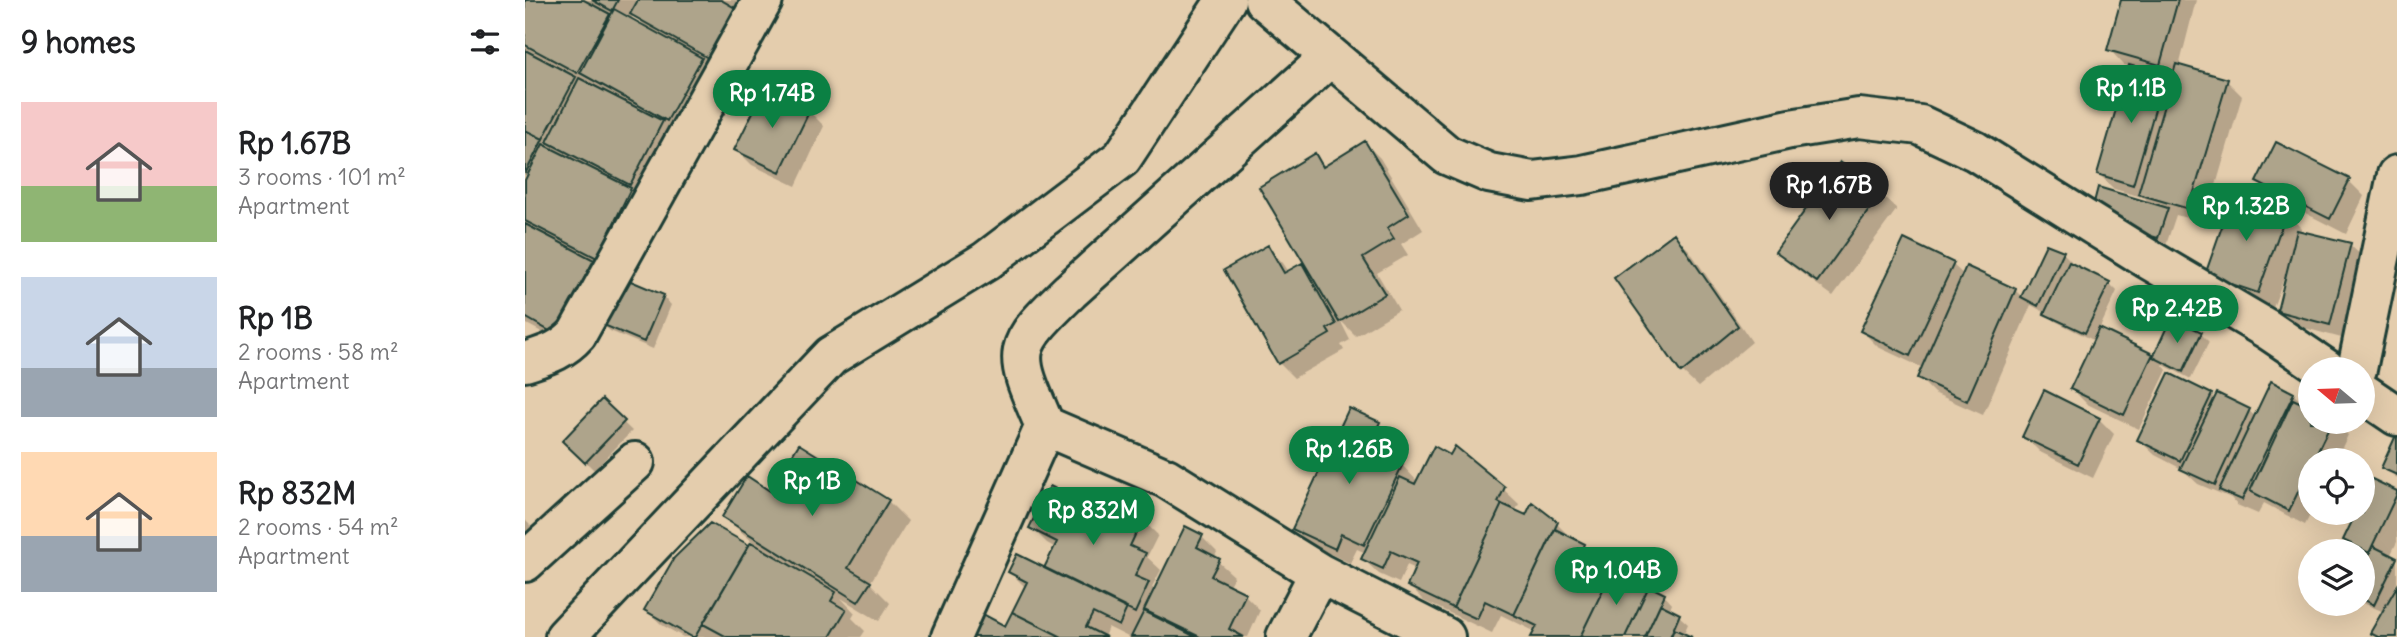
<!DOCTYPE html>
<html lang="en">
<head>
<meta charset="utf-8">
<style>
  body { margin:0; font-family:Delius,sans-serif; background:#f2f2f2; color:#202124; height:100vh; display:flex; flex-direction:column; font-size:26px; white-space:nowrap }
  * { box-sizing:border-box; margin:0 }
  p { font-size:23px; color:#757577 }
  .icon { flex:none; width:38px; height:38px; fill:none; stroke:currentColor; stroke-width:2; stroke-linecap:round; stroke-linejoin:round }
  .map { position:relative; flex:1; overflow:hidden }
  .side { display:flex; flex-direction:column; background:#fff; width:525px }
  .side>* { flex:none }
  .needle { width:46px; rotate:289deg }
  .fabs { position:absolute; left:1773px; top:357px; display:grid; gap:14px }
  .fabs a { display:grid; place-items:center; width:77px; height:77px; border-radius:50%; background:#fff; box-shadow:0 7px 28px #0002; font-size:35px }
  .price { position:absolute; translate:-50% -60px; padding:0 16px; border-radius:24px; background:#0b8043; color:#fff; font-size:23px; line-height:46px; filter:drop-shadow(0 2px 4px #0008) }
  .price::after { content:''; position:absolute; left:50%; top:42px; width:21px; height:16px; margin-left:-10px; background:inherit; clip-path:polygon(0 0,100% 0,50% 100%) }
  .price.current { background:#222; color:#fff }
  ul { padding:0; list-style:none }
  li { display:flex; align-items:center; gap:21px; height:175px; padding:0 21px }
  li span { display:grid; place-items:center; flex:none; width:196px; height:140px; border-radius:0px; color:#555 }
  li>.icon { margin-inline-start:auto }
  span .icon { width:84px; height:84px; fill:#fffc; stroke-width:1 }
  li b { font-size:30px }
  h2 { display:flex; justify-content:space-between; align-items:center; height:84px; padding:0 21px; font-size:30px }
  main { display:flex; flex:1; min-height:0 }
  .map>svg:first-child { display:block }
  .shadow { fill:#0003; fill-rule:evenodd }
  .building { fill:#aea48b; stroke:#1f3d34; stroke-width:2 }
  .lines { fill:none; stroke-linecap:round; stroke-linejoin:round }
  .minor-casing { stroke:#1f3d34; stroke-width:44 }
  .minor { stroke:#e4cdad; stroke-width:38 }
</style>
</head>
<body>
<main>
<section class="side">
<h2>9 homes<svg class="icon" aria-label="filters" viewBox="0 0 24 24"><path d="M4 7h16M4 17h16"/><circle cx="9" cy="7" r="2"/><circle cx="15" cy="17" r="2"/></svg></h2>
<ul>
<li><span style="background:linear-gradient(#f6c9c9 60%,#8fb573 0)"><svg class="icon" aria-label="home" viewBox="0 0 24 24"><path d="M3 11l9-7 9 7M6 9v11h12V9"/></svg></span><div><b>Rp 1.67B</b><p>3 rooms · 101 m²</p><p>Apartment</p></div></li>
<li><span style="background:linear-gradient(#c9d6e8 65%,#9aa5b1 0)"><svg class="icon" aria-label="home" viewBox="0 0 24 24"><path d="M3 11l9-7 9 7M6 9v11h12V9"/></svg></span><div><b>Rp 1B</b><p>2 rooms · 58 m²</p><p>Apartment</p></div></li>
<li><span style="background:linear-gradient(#ffd9b3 60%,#9aa5b1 0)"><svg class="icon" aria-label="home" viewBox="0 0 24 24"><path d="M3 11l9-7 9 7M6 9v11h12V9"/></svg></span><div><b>Rp 832M</b><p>2 rooms · 54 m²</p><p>Apartment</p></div></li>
</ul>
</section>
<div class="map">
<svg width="1872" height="637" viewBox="0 0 1872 637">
  <rect width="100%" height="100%" fill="#e4cdad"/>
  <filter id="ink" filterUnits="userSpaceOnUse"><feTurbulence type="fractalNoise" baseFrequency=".0143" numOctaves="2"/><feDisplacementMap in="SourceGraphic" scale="14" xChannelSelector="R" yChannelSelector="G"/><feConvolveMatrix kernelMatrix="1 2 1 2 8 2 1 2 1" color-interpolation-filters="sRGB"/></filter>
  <g filter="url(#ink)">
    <path class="shadow" d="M1,0h241l-11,19 -25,-13 19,19 -26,47 -22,-11 14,14 -33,60 -15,-7 9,9 -106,211 -46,-25zM109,15l13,13 -17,-8z
      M1597,0h74l-17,67 48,14 15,15 -37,127 -29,-8 -10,30 -66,-19 51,-21 -6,-7 -31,-9 -15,-15 31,-108 -6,-1 -15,-16zM1638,76l11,3 -2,5z
      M284,111l15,15 -28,60 -44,-21 -16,-16z
      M840,143l15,15 43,72 -22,14 7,11 -31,18 22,37 -43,26 -16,-16 10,20 -9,5 3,5 -50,28 -15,-15 -11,-116 15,16 6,9 13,-7 10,11 3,-120 11,11z
      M1315,164l41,30 16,15 -64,87 -40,-29 -16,-15z
      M1824,181l15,15 -18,38 -72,-37 -16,-15z
      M1761,212l15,16 -1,5 50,12 16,15 -21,79 -51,-14 -16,-15 9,-34 -2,-1 -12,33 -51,-18 -15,-15z
      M1148,235l16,15 63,92 -54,45 -16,-15 -66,-93z
      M1379,241l49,24 11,10 3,-6 48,21 8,8 40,-45 8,8 -1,3 39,19 8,8 -18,39 56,28 17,-38 29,14 8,8 -18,37 -29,-15 5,6 -28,59 -52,-25 -15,-15 23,-48 -40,-20 -9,-8 -15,-8 -48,110 -49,-22 -15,-15 4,-10 -45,-21 -16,-16z
      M138,297l8,8 -18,44 -43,-18 -9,-8z
      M1768,394l17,15v13h24l14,13 -12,25h-26l1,53 -6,12 -41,-22 -6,11 -21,-9 -6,-7 -33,-14 -16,-15 -27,-14 -16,-15 72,-45 5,5 2,-4 31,15 7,6z
      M77,402l30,29 -38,39 -29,-29z
      M1574,419l15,15 -21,44 -53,-26 -16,-16z
      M854,424l15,15 -9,19 17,7 16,17 85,7 16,15 -4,8 42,12 16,16 11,6 15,15 -1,3 66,31 8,9 -3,7 10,5 9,8 -5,11 5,2h-155l3,-5 -35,-17 -9,18 -68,-32 -15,-15 7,-17 -9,-4 -8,18 -20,-9 -16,-15 3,-6 -9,-4 -7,14 -41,-19 -15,-15z
      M1872,437v41l-14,-11z
      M1848,481l24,11v50l-7,14 7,4v22l-5,11 3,1 2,-4v47h-20l-5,-5 12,-20 -21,-9v-31l6,-13 -6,-3v-5h-7l-11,-11 13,-27h5v-11z
      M246,493l117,8 20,20 -38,62 20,20 -11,18 -38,-23 14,15 -3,5 13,13 -4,6h-178l-21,-12 -16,-15 102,-63 1,1 4,-6 -29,-25z
      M584,517l33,3 16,15 -11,22 14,13 -9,17 3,4 47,-54 15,15 -3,6 20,18 -6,11 17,8 15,15 -12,27h-120l-20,-10 -4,10 -98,-9 20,-40 -16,-16 35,-1 11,-23 -9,-5 -16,-16z
      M0,520l9,9 -9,9z"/>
    <path class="building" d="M0,0h59l26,14 -33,59 -52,-28z
      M67,0h26l-6,11z
      M113,0h83l14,8 -27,50 -78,-44z
      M1596,0h57l-18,65 -53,-15z
      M89,9l88,49 -35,63 -87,-48z
      M0,50l51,27 -33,62 -18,-9z
      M1651,64l52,15 -39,130 -51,-15z
      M1604,65l36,10 -32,110 -36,-11z
      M54,78l84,43 -33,64 -83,-43z
      M240,88l45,22 -30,62 -46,-22z
      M0,130l18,9 -18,35z
      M840,141l44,73 -22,14 7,11 -31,19 22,36 -46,28 -80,-135 56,-34 8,14z
      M1751,142l74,37 -20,40 -74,-37z
      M18,144l88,44 -34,70 -72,-37v-41z
      M1315,162l42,30 -65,90 -42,-30z
      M1573,187l70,21 -10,30 -68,-20z
      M1709,192l53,19 -29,82 -53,-18z
      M0,224l69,36 -39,74 -30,-17z
      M1772,230l54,13 -21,82 -53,-14z
      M1149,233l64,93 -57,47 -67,-95z
      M1379,239l50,24 -44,93 -50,-25z
      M1521,244l18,7 -26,55 -17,-9z
      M743,245l16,28 18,-10 34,61 -9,5 3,5 -52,30 -54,-94z
      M1544,262l41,20 -25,51 -41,-19z
      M1441,266l50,23 -49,112 -50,-23z
      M94,276l45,19 -20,47 -45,-19z
      M1646,318l31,14 -19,40 -30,-15z
      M1574,328l54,26 -29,61 -54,-26z
      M1644,373l43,21 -32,67 -43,-21z
      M1746,381l23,12 -52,107 -23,-10z
      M1519,390l56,28 -22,46 -56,-27z
      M1692,393l33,16 -35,76 -35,-16z
      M77,399l23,22 -40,42 -23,-22z
      M1768,399l17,8v15h22l-19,38h-3v7l-21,44 -39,-20z
      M824,408l31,14 -12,25 35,17 -39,81 -23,-11 -6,15 -43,-20z
      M1872,433v42l-16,-7z
      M274,444l90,56 -41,68 23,14 -13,20 -136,-85 25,-41 23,15z
      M909,446l16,9 5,-9 50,41 -7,15 4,2 -49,104 -46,-22 10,-23 -26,-12 -8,18 -22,-10 39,-82 15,7z
      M1847,479l25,12v3l-28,59 -26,-13 13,-27h7v-15z
      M525,486l58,29 6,-11 29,14 -13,28 16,7 -11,23 14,6 -14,31 -91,-45 13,-26 -28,-14z
      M1007,502l26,20 -44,93 -29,-14 -8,18 -24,-11 49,-104 24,11z
      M185,523l39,22 -54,92h-3l-48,-27 30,-52z
      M660,526l18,9 -6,12 23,12 -9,17 35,17 -17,36 15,8h-44l-56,-27z
      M1030,529l30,15 -4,10 32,15 -33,68h-49l6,-11 -23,-11z
      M226,542l85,50 -5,9 15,9 -16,27h-103l-24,-13z
      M1848,546l24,12 -23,47 -11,-6v-31z
      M492,554l110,54 -8,18 -26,-13 -7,14 20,10h-44l-50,-25 15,-30 -19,-10z
      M1088,569l36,17 -24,51h-45z
      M1124,586l16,8 -20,43h-20z
      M1872,586v51h-19l-8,-4z
      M1135,604l20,10 -10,23h-25z
      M619,611l52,26h-65z
      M454,612l26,14 7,-14 50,25h-95z
      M1149,629l18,8h-21z"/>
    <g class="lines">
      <defs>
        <path id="minor" d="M739,0l183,155 42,18 43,8 50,-6 208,-46 69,-11 61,7 55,26 173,108 119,70 59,40
          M805,57l-260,234c-60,58 -58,59 -25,135l121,52 153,95 126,64
          M0,362c21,-7 37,-11 52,-28l186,-334
          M1832,369l40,-194
          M1838,393l34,23
          M0,562l110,-100
          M40,637l266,-281 155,-95 136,-103 104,-158
          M426,637l94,-211
          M761,637l33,-64"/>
      </defs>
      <use href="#minor" class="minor-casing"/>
      <use href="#minor" class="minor"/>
    </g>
  </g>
</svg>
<div class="fabs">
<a><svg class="needle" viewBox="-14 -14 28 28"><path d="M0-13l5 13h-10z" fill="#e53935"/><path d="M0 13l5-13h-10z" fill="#757577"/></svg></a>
<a><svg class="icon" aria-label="locate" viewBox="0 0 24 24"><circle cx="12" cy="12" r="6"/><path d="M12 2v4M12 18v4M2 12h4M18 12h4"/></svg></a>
<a><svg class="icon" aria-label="layers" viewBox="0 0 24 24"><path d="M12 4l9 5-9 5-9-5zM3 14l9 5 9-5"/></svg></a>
</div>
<b class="price" style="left:1606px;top:125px">Rp 1.1B</b>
<b class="price" style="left:247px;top:130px">Rp 1.74B</b>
<b class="price current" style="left:1304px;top:222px">Rp 1.67B</b>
<b class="price" style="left:1721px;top:243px">Rp 1.32B</b>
<b class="price" style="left:1652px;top:345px">Rp 2.42B</b>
<b class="price" style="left:824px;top:486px">Rp 1.26B</b>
<b class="price" style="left:287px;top:518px">Rp 1B</b>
<b class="price" style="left:568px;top:547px">Rp 832M</b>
<b class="price" style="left:1091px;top:607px">Rp 1.04B</b>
</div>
</main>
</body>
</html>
